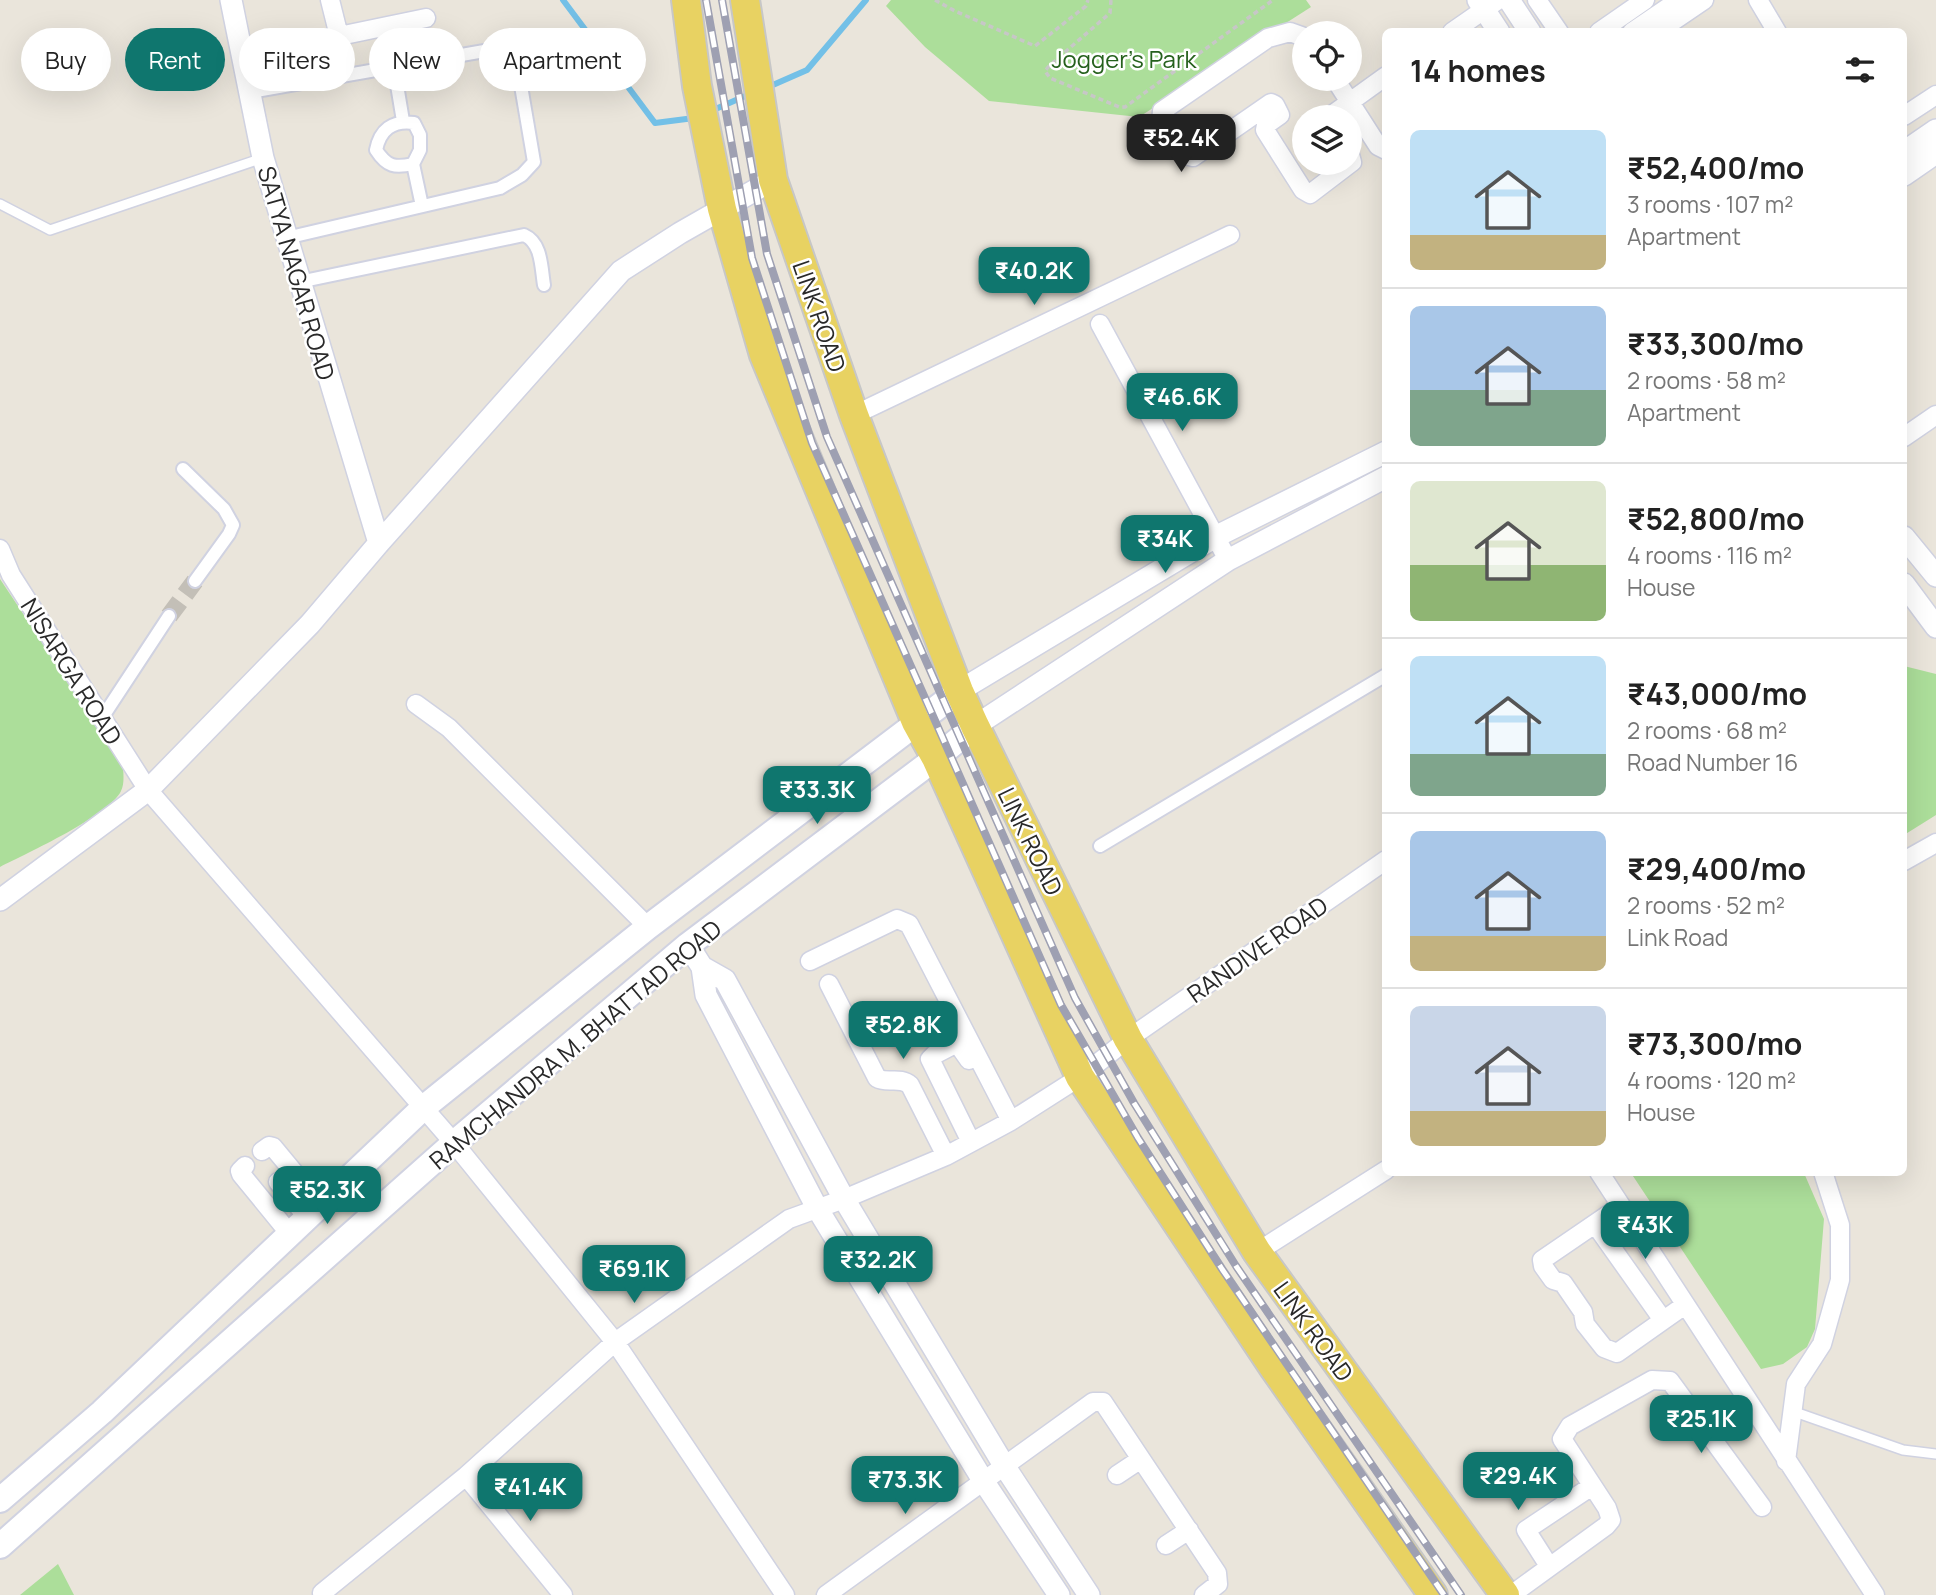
<!DOCTYPE html>
<html lang="en">
<head>
<meta charset="utf-8">
<style>
  body { margin:0; font-family:Manrope,sans-serif; background:#f2f2f2; color:#222; height:100vh; display:flex; flex-direction:column; font-size:26px; white-space:nowrap }
  * { box-sizing:border-box; margin:0 }
  p { font-size:23px; color:#767676 }
  .icon { flex:none; width:38px; height:38px; fill:none; stroke:currentColor; stroke-width:2; stroke-linecap:round; stroke-linejoin:round }
  .map { position:relative; flex:1; overflow:hidden }
  .drawer { position:absolute; left:1382px; top:28px; width:525px; height:1148px; display:flex; flex-direction:column; background:#fff; border-radius:10px; box-shadow:0 7px 28px #0002 }
  .drawer>* { flex:none }
  .banner { position:absolute; left:21px; top:28px; width:665px; height:63px; display:flex; gap:14px }
  .fabs { position:absolute; left:1292px; top:21px; display:grid; gap:14px }
  .fabs a { display:grid; place-items:center; width:70px; height:70px; border-radius:50%; background:#fff; box-shadow:0 7px 28px #0002; font-size:35px }
  .price { position:absolute; translate:-50% -60px; padding:0 16px; border-radius:14px; background:#0f766e; color:#fff; font-size:23px; line-height:46px; filter:drop-shadow(0 2px 4px #0008) }
  .price::after { content:''; position:absolute; left:50%; top:42px; width:21px; height:16px; margin-left:-10px; background:inherit; clip-path:polygon(0 0,100% 0,50% 100%) }
  .price.selected { background:#222; color:#fff }
  ul { padding:0; list-style:none }
  li { display:flex; align-items:center; gap:21px; height:175px; padding:0 28px }
  li+li { border-top:2px solid #e0e0e0 }
  li span { display:grid; place-items:center; flex:none; width:196px; height:140px; border-radius:10px; color:#555 }
  li>.icon { margin-inline-start:auto }
  span .icon { width:84px; height:84px; fill:#fffc; stroke-width:1 }
  li b { font-size:30px }
  h2 { display:flex; justify-content:space-between; align-items:center; height:84px; padding:0 28px; font-size:30px }
  .chip { padding:0 24px; border-radius:32px; background:#fff; box-shadow:0 7px 28px #0002; font-size:24px; line-height:63px }
  .chip.selected { background:#0f766e; color:#fff }
  .map>svg:first-child { display:block }
  .park { fill:#acde9a }
  .lines { fill:none; stroke-linecap:round; stroke-linejoin:round }
  .stream { stroke:#73c0e7; stroke-width:6 }
  .minor-tunnel { stroke:#c3bfb7; stroke-width:18; stroke-dasharray:18 9; stroke-linecap:butt }
  .service-casing { stroke:#d0d2e1; stroke-width:12 }
  .pedestrian-casing { stroke:#d0d2e1; stroke-width:16 }
  .minor-casing { stroke:#d0d2e1; stroke-width:21 }
  .tertiary-casing { stroke:#d0d2e1; stroke-width:24 }
  .secondary-casing { stroke:#d0d2e1; stroke-width:28 }
  .primary-casing { stroke:#c7c7c7; stroke-width:32 }
  .path { stroke:#c7c7c7; stroke-width:3.5; stroke-dasharray:5 3.5; stroke-linecap:butt }
  .service { stroke:#fff; stroke-width:9 }
  .pedestrian { stroke:#fff; stroke-width:12 }
  .minor { stroke:#fff; stroke-width:18 }
  .tertiary { stroke:#fff; stroke-width:21 }
  .secondary { stroke:#fff; stroke-width:24 }
  .primary { stroke:#e8d262; stroke-width:28 }
  .rail-casing { stroke:#9ea0b2; stroke-width:8 }
  .rail { stroke:#fff; stroke-width:5; stroke-dasharray:16; stroke-linecap:butt }
  .labels { text-anchor:middle; dominant-baseline:central; stroke-width:5; stroke-linejoin:round; paint-order:stroke }
  .park-label { font-size:24px; fill:#26611d; stroke:#fff }
  .street-label { font-size:24px; fill:#292929; stroke:#fff }
</style>
</head>
<body>
<div class="map">
<svg width="1936" height="1595" viewBox="0 0 1936 1595">
  <rect width="100%" height="100%" fill="#eae5db"/>
  <path class="park" d="M891,0h415l5,7 -172,110 -150,-16 -64,-54 -39,-41z
    M0,579l123,185c0,8 2,19 -2,27 -12,25 -94,62 -121,76z
    M1904,666l32,8v141l-32,20z
    M1631,1173h173l20,46 -9,110 -8,18 -24,17 -22,5z
    M58,1564l16,31h-54z"/>
  <g class="lines">
    <path class="stream" d="M563,0l92,123 39,-5
      M766,88l41,-18 59,-70
      M711,111l41,-18"/>
    <path class="minor-tunnel" d="M169,616l26,-35"/>
    <defs>
      <path id="service" d="M0,204l50,26 213,-72
        M1792,1411l111,39 33,4"/>
      <path id="pedestrian" d="M394,67l9,54
        M250,92l240,-42 16,12 14,18 14,82 -12,13 -22,13 -214,50
        M413,164c-18,4 -26,3 -37,-14 4,-20 16,-30 38,-27l6,12v15l-7,14 9,42
        M299,282l225,-47c18,8 17,32 20,50
        M183,469l41,40 9,16 -4,9 -34,47
        M102,718l67,-102
        M1100,846l286,-171"/>
      <path id="minor" d="M330,0l9,36
        M1537,0l22,32
        M1758,0l19,32
        M1452,32l46,-32
        M1599,32l46,-32
        M1632,32l47,-32
        M1657,32l47,-32
        M1304,37l-14,-5 -22,6 -106,73 -1,11 24,33 8,2 78,-54 4,2 5,10 -14,10 -1,5 38,60 7,4 42,-32 -3,-11
        M243,56l183,-38
        M1335,79l43,67 8,4
        M1904,116l32,-21
        M1329,117l57,-41
        M1100,324l128,236
        M854,415l376,-180
        M1904,437l32,-22
        M0,549l11,26 137,215 306,353 161,199 170,253
        M416,704l33,24 199,199
        M1904,861l32,-18
        M810,961l87,-42 12,5 102,197
        M829,984l48,94c10,6 23,-2 33,7l36,71
        M969,1060l-12,-17 -23,12 -4,4 41,83
        M262,1151l7,-5 4,1 48,58
        M245,1166l-5,5 1,3 49,60
        M1599,1172l276,423
        M278,1182l30,36
        M1621,1206l-79,54 1,6 10,14 10,3 20,29 2,12 19,24 13,5 68,-48
        M1595,1224l68,96
        M1257,1252l129,-82
        M1786,1461l10,-77 26,-40 18,-64v-55l-17,-53
        M1117,1475l24,-16
        M466,1476l97,119
        M1166,1545l23,-15
        M1549,1566l-23,-36 66,-44
        M322,1593l144,-117 149,-134 174,-123 55,-20 102,-43 65,-35 69,-44 48,-38 258,-179
        M826,1595l267,-193h10l114,171 1,11 -14,11
        M1511,1595l95,-69 5,-6 -4,-12 -45,-69 8,-13 82,-46 18,1 92,126"/>
      <path id="tertiary" d="M231,0l32,158 116,385
        M1478,0l21,32
        M1509,0l21,32
        M1904,152l32,-22
        M1904,175l32,-22
        M1904,537l32,39
        M1904,584l32,43
        M959,691l258,-155 169,-84
        M975,726l253,-166 158,-83
        M0,900l148,-110 162,-166 69,-81 242,-272 59,-38 93,-53
        M688,945l14,22 4,28 111,213 167,274 75,113
        M702,967l23,13 119,219 161,268 84,128"/>
      <path id="secondary" d="M0,1500l102,-88 321,-304 225,-181 311,-236
        M0,1546l454,-403 234,-198 248,-187 39,-32"/>
      <path id="primary" d="M686,0l11,86 25,123 42,146 152,367 20,36 144,319 194,291 159,227
        M745,0l28,180 81,235 105,276 16,35 153,313 129,213 248,343"/>
    </defs>
    <use href="#service" class="service-casing"/>
    <use href="#pedestrian" class="pedestrian-casing"/>
    <use href="#minor" class="minor-casing"/>
    <use href="#tertiary" class="tertiary-casing"/>
    <use href="#secondary" class="secondary-casing"/>
    <use href="#primary" class="primary-casing"/>
    <path class="path" d="M935,0l20,11 80,35 51,-40 2,-6
      M1111,0l-1,13 -61,53 -4,5 5,7 69,29h6l148,-107"/>
    <use href="#service" class="service"/>
    <use href="#pedestrian" class="pedestrian"/>
    <use href="#minor" class="minor"/>
    <use href="#tertiary" class="tertiary"/>
    <use href="#secondary" class="secondary"/>
    <use href="#primary" class="primary"/>
    <defs>
      <path id="rail" d="M706,0l46,258 60,185 249,562 77,133 84,131 222,326
        M722,0l45,254 60,183 248,561 59,105 102,163 225,329"/>
    </defs>
    <use href="#rail" class="rail-casing"/>
    <use href="#rail" class="rail"/>
  </g>
  <g class="labels">
    <g class="park-label">
      <text x="1124" y="58">Jogger's Park</text>
    </g>
    <g class="street-label">
      <text transform="translate(297 273) rotate(74)">SATYA NAGAR ROAD</text>
      <text transform="translate(820 316) rotate(71)">LINK ROAD</text>
      <text transform="translate(72 671) rotate(58)">NISARGA ROAD</text>
      <text transform="translate(1031 841) rotate(64)">LINK ROAD</text>
      <text transform="translate(1257 949) rotate(-35)">RANDIVE ROAD</text>
      <text transform="translate(575 1044) rotate(-40)">RAMCHANDRA M. BHATTAD ROAD</text>
      <text transform="translate(1314 1331) rotate(54)">LINK ROAD</text>
    </g>
  </g>
</svg>
<div class="fabs">
<a><svg class="icon" aria-label="locate" viewBox="0 0 24 24"><circle cx="12" cy="12" r="6"/><path d="M12 2v4M12 18v4M2 12h4M18 12h4"/></svg></a>
<a><svg class="icon" aria-label="layers" viewBox="0 0 24 24"><path d="M12 4l9 5-9 5-9-5zM3 14l9 5 9-5"/></svg></a>
</div>
<b class="price selected" style="left:1181px;top:174px">₹52.4K</b>
<b class="price" style="left:1034px;top:307px">₹40.2K</b>
<b class="price" style="left:1182px;top:433px">₹46.6K</b>
<b class="price" style="left:1165px;top:575px">₹34K</b>
<b class="price" style="left:817px;top:826px">₹33.3K</b>
<b class="price" style="left:903px;top:1061px">₹52.8K</b>
<b class="price" style="left:327px;top:1226px">₹52.3K</b>
<b class="price" style="left:1645px;top:1261px">₹43K</b>
<b class="price" style="left:878px;top:1296px">₹32.2K</b>
<b class="price" style="left:634px;top:1305px">₹69.1K</b>
<b class="price" style="left:1701px;top:1455px">₹25.1K</b>
<b class="price" style="left:1518px;top:1512px">₹29.4K</b>
<b class="price" style="left:905px;top:1516px">₹73.3K</b>
<b class="price" style="left:530px;top:1523px">₹41.4K</b>
<div class="banner">
<a class="chip">Buy</a>
<a class="chip selected">Rent</a>
<a class="chip">Filters</a>
<a class="chip">New</a>
<a class="chip">Apartment</a>
</div>
<section class="drawer">
<h2>14 homes<svg class="icon" aria-label="filters" viewBox="0 0 24 24"><path d="M4 7h16M4 17h16"/><circle cx="9" cy="7" r="2"/><circle cx="15" cy="17" r="2"/></svg></h2>
<ul>
<li><span style="background:linear-gradient(#bfe0f5 75%,#c2b280 0)"><svg class="icon" aria-label="home" viewBox="0 0 24 24"><path d="M3 11l9-7 9 7M6 9v11h12V9"/></svg></span><div><b>₹52,400/mo</b><p>3 rooms · 107 m²</p><p>Apartment</p></div></li>
<li><span style="background:linear-gradient(#a9c7e8 60%,#7fa58c 0)"><svg class="icon" aria-label="home" viewBox="0 0 24 24"><path d="M3 11l9-7 9 7M6 9v11h12V9"/></svg></span><div><b>₹33,300/mo</b><p>2 rooms · 58 m²</p><p>Apartment</p></div></li>
<li><span style="background:linear-gradient(#dfe7d0 60%,#8fb573 0)"><svg class="icon" aria-label="home" viewBox="0 0 24 24"><path d="M3 11l9-7 9 7M6 9v11h12V9"/></svg></span><div><b>₹52,800/mo</b><p>4 rooms · 116 m²</p><p>House</p></div></li>
<li><span style="background:linear-gradient(#bfe0f5 70%,#7fa58c 0)"><svg class="icon" aria-label="home" viewBox="0 0 24 24"><path d="M3 11l9-7 9 7M6 9v11h12V9"/></svg></span><div><b>₹43,000/mo</b><p>2 rooms · 68 m²</p><p>Road Number 16</p></div></li>
<li><span style="background:linear-gradient(#a9c7e8 75%,#c2b280 0)"><svg class="icon" aria-label="home" viewBox="0 0 24 24"><path d="M3 11l9-7 9 7M6 9v11h12V9"/></svg></span><div><b>₹29,400/mo</b><p>2 rooms · 52 m²</p><p>Link Road</p></div></li>
<li><span style="background:linear-gradient(#c9d6e8 75%,#c2b280 0)"><svg class="icon" aria-label="home" viewBox="0 0 24 24"><path d="M3 11l9-7 9 7M6 9v11h12V9"/></svg></span><div><b>₹73,300/mo</b><p>4 rooms · 120 m²</p><p>House</p></div></li>
</ul>
</section>
</div>
</body>
</html>
